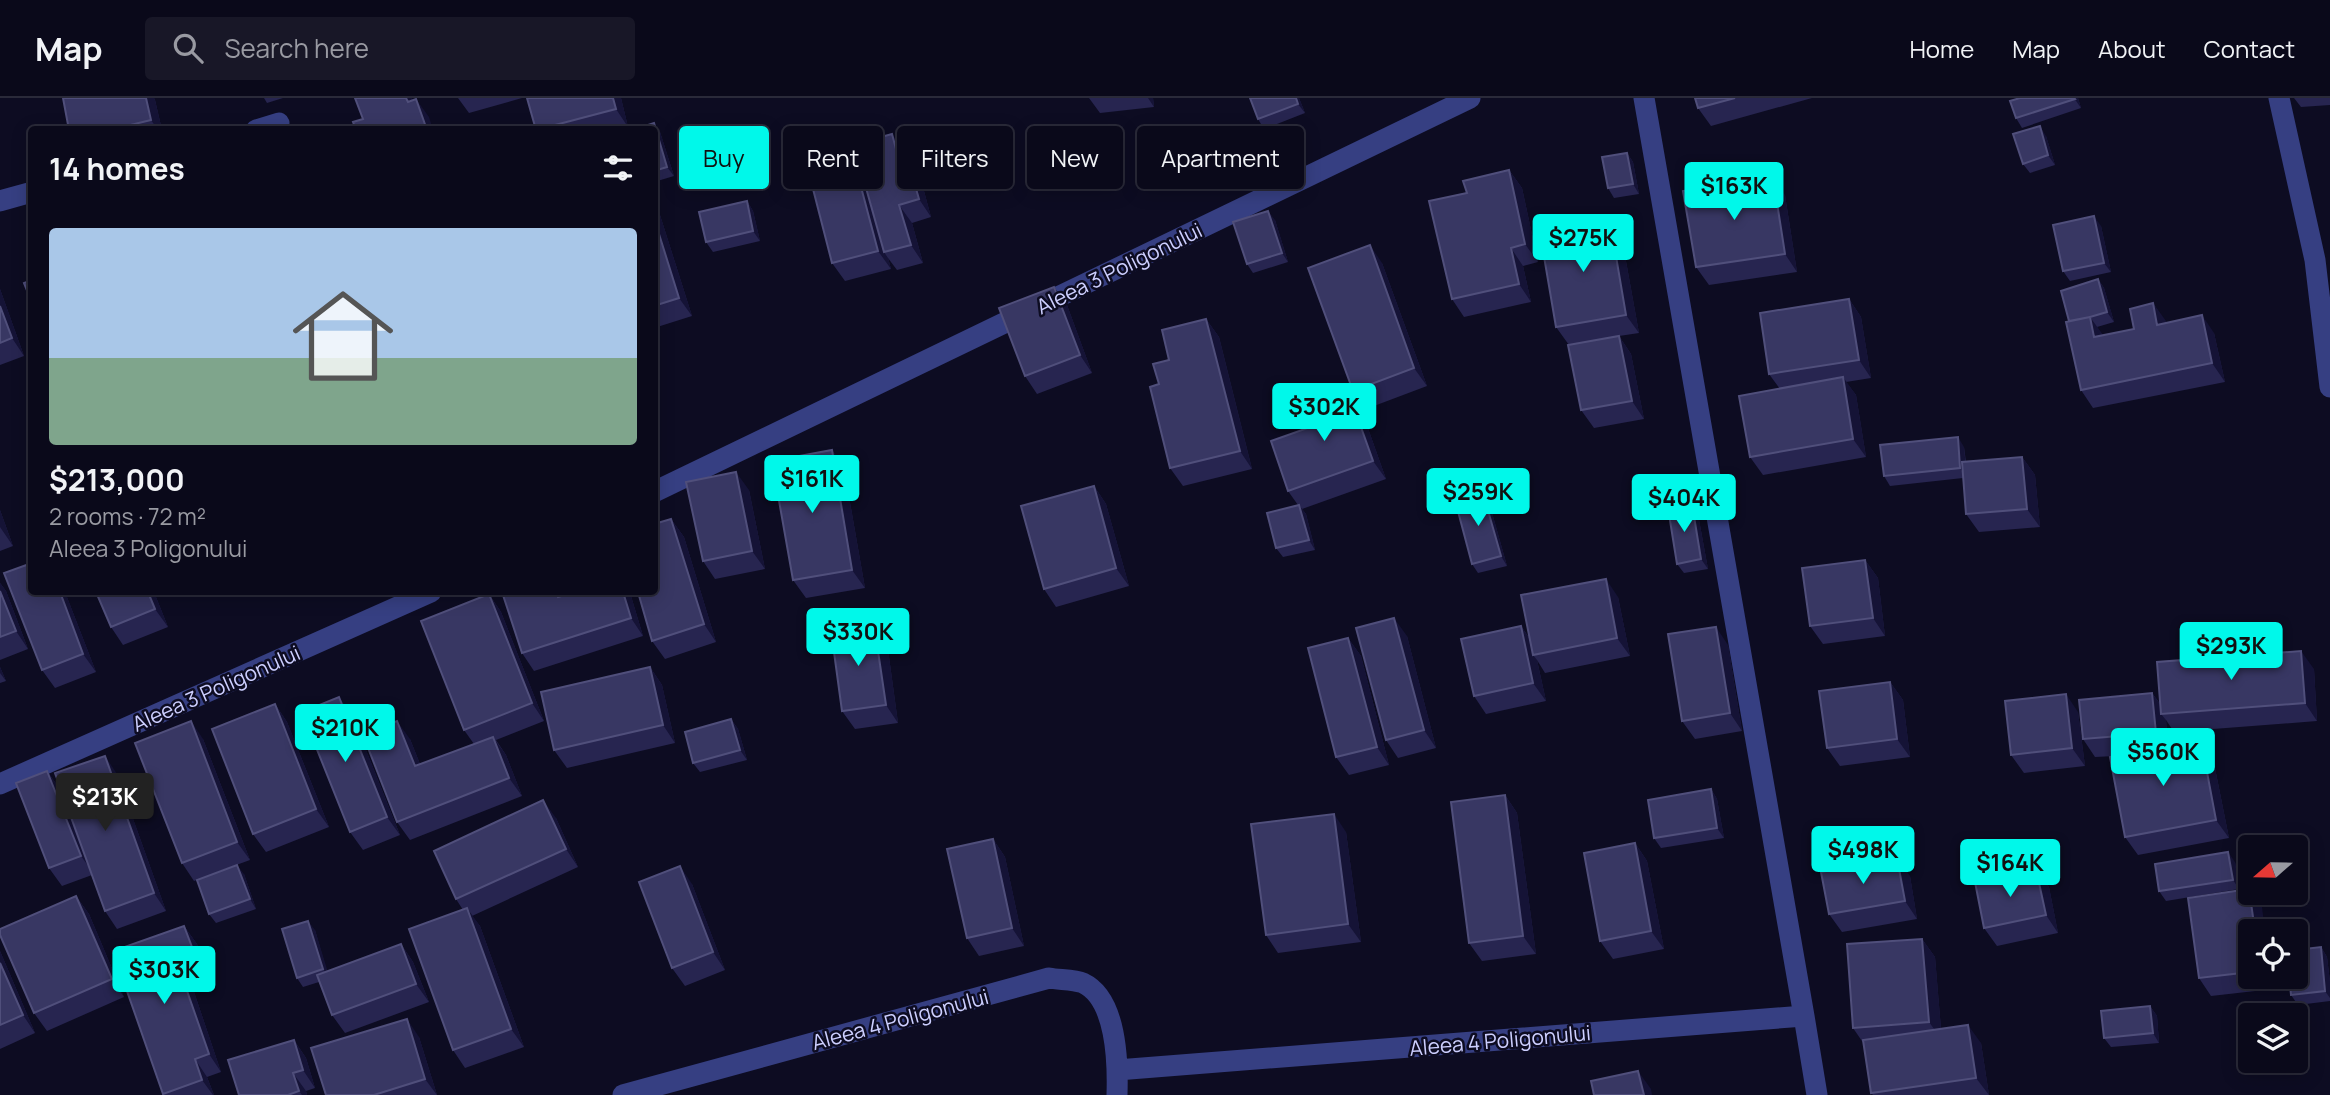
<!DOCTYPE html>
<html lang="en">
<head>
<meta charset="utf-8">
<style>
  body { margin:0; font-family:Manrope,sans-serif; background:#181727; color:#f1f3f6; height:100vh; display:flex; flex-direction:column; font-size:26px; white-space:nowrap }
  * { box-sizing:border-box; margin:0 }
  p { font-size:23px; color:#999aa2 }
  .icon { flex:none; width:38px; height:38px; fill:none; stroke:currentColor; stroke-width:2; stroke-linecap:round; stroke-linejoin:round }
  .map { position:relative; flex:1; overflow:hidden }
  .details { position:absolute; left:28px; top:28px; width:630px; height:469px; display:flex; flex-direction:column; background:#0a091a; border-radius:7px; box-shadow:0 4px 18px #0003,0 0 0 2px #2a2a39 }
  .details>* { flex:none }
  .banner { position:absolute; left:679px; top:28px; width:665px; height:63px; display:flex; gap:14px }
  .needle { width:46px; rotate:250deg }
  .fabs { position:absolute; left:2238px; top:737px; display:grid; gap:14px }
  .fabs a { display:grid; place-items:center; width:70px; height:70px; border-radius:7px; background:#0a091a; box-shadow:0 4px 18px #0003,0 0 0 2px #2a2a39; font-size:35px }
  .price { position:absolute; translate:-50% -60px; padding:0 16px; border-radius:7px; background:#00f8ea; color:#111; font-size:23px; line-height:46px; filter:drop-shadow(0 2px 4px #0008) }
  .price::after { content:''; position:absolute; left:50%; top:42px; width:21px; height:16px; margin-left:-10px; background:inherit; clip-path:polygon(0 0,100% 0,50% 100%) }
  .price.active { background:#222; color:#fff }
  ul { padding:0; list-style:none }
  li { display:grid; align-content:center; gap:14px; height:371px; padding:0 21px }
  li span { display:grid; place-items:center; height:217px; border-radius:7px; color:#555 }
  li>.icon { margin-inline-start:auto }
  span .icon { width:126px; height:126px; fill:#fffc; stroke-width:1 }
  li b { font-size:30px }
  h2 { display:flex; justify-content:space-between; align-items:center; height:84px; padding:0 21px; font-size:30px }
  .pill { padding:0 24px; border-radius:7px; background:#0a091a; box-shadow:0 4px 18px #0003,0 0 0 2px #2a2a39; font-size:24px; line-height:63px }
  .pill.active { background:#00f8ea; color:#111 }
  header { display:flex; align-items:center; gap:42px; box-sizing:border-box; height:98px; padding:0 35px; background:#0a091a; border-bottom:2px solid #2a2a39 }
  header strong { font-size:33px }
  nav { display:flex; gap:38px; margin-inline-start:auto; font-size:24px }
  .search { width:490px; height:63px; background:#181727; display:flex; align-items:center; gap:18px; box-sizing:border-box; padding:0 24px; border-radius:7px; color:#999aa2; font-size:26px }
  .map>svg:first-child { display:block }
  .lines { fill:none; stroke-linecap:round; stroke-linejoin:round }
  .minor { stroke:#363f82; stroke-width:21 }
  .wall { fill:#272550 }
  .shaded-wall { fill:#151336 }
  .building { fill:#383763; stroke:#504f7b; stroke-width:2 }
  .labels { text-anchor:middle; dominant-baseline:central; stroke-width:5; stroke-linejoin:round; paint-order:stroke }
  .street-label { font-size:21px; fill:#cdcfff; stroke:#0d0c22 }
</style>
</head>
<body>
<header>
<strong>Map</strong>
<div class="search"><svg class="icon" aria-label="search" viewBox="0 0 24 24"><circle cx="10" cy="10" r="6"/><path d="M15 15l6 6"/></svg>Search here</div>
<nav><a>Home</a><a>Map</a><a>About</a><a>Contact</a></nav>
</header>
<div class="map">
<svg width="2330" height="997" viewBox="0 0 2330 997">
  <rect width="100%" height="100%" fill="#0d0c22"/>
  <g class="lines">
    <path class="minor" d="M1644,0l160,918
      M2279,0l36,162 15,127
      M256,32l23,-7
      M0,103l32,-9
      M654,394l816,-394
      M0,686l431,-192
      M1117,972l687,-54 13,79
      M623,997l426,-117c10,2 25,1 34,5 34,16 35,80 34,112"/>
  </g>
  <path class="wall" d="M63,0h91l1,2 7,30h-93z
    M264,0h19l-16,5z
    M458,0h64l-53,15z
    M621,0l7,29 -9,3h-83z
    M1089,0h64l1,9 -54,6z
    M1250,0h49l6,15 -41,16 -6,-10z
    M1695,0h117l-101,28 -13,-18z
    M2078,0l3,10 -59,20 -6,-10z
    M2294,0h36v7l-29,2z
    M654,32l6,2 14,44 -20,6z
    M879,32l5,7 18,10 15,18 14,52 -19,6 11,40 -26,7 -9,-12 3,11 -46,12 -13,-18 -9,-80 29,-30 7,9z
    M2046,38l9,29 -25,8 -7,-9z
    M1627,55l6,9 6,32 -25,4 -6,-10z
    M1509,72l13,18 16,74 -15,4 8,36 -67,15 -12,-18 15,-106z
    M1785,97l12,77 -88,13 -13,-18z
    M747,103l6,10 7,30 -47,11 -7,-10z
    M654,108l6,9 32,101 -38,12z
    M1275,122l13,42 -35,11 -6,-9z
    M2101,128l10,46 -41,9 -7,-10z
    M1622,141l17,94 -20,3 12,18 13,65 -50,9 -13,-18 -12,-65 -13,-18z
    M1382,165l45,123 -61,23 -13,-18z
    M2098,181l6,9 10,34 -17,5 6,9 31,-7 19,-26 13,20 48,10 11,49 -132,26 -12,-18 -12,-69z
    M1054,189l13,18 25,68 -55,21 -12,-18z
    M0,191l24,67 -24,9z
    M1849,201l12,18 10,61 -25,4 10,13 10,62 -103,18 -13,-18 30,-68 -11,-15z
    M1206,221l13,18 33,132 -69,17 -13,-18 -11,-84 10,-24z
    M1346,287l13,18 27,76 -84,30 4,5 9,36 -32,7 -7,-9 22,-43 -10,-14 34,-68z
    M1964,349l2,15 56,-5 13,18 5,52 -61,5 -13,-18 -3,-36 -73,8 -6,-10z
    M832,352l12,18 21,120 -59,10 -13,-18z
    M1094,388l12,18 23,82 -73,21 -12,-18z
    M749,392l16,79 -50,10 -12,-18z
    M1483,395l6,9 18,64 -29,7 -6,-9z
    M1692,406l6,10 10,55 -24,4 -7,-9z
    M0,412l13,36 -13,5z
    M671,421l13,18 32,105 -51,17 -13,-18z
    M1865,462l13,18 7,58 -62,8 -13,-18z
    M0,485l6,8 22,58 -28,11z
    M32,494h33l31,80 -41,16 -13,-18z
    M96,494h58l14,35 -45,18 -12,-18z
    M489,496l12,18 43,109 -48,19 10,15 16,41 -112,44 -13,-18 13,-83 10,25 54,-20 -10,-14z
    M564,497l67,1 12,40 -109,35 -12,-18z
    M1618,499l12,59 -85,17 -8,-13 9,41 -60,13 -12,-18 47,-70 9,13z
    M1407,538l29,112 -38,10 -12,-18z
    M1348,540l13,18 28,109 -40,10 -13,-18z
    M887,544l11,81 -43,6 -13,-18z
    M1728,547l14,86 -47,8 -13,-18z
    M0,569l6,14 -6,2z
    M650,569l12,18 13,58 -108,25 -13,-18z
    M2314,571l3,52 -143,11 -8,-12 2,26 33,-6 12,18 16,80 -91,17 -13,-18 -10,-81 -20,1 -12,-18 69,-46 9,12z
    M1890,584l13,18 7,57 -70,9 -13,-18z
    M275,606l12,18 42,105 -63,25 -13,-18z
    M2078,614l7,54 -61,7 -13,-18z
    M352,617l48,120 -37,15 -13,-18z
    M731,621l7,10 9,31 -47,12 -7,-9z
    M203,641l47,121 -33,12 27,2 12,35 -40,14 -7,-9 -12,-34 -3,1 -12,-18z
    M47,673l13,18 10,24 47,-39 49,137 -49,18 -12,-18 -13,-36 -30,11 -13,-18z
    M1711,691l6,10 7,39 -63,10 -7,-10z
    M1505,697l12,18 19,141 -54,7 -13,-18z
    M556,720l22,49 -106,49 8,10 44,121 -59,21 -12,-18 10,-140 -7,-11z
    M1346,734l15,110 -83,11 -12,-18z
    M993,741l12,18 19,89 -45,10 -12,-18z
    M1635,745l12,18 17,88 -51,10 -13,-18z
    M2235,764l4,27 -73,12 -7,-10z
    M2036,771l13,18 9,46 -61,13 -13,-18z
    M1910,778l7,43 -75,13 -13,-18z
    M692,786l33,86 -40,16 -13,-18z
    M2249,791l13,18 -12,24v45h21l2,13 -62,7 -12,-18z
    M76,798l13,18 35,83 -77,34 -13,-18z
    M184,828l13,18 10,29 -17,7 31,92 -14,5 7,18h-51l-50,-144z
    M315,832l12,42 74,-28 12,18 16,40 -84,31 -13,-18 -13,-33 -16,5 -6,-9z
    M1922,841l13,18 6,72 40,14 8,52h-116l-2,-2 -7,-49 -11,-16z
    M2321,849l6,10 3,25v19l-32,4 -7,-10z
    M0,853l35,82 -35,16z
    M2150,908l7,10 2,27 -48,4 -7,-9z
    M419,939l18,58h-111z
    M294,942l12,18 9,30 -9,3 1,4h-68z"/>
  <path class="shaded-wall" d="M146,0h8l1,2 7,30h-4l-7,-10z
    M406,0h6l8,22 -12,-18z
    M613,0h8l7,29 -12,-18z
    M1148,0h5l1,9z
    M1296,0h3l6,15 -7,-9z
    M2074,0h4l3,10z
    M416,1l13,18 4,13h-6z
    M654,25l6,9 14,44 -7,-9z
    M2040,28l6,10 9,29 -7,-10z
    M892,36l13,18 -9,-3z
    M904,49l13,18 14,52 -12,-18z
    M852,55l13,18 19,81 4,6 3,11 -13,-18z
    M1627,55l6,9 6,32 -6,-10z
    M1509,72l13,18 16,74 -13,-18z
    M1773,79l12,18 12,77 -12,-18z
    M747,103l6,10 7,30 -7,-10z
    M899,107l13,18 11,40 -12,-18z
    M654,108l6,9 32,101 -13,-18 -25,-80z
    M1268,113l7,9 13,42 -6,-9z
    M2094,118l7,10 10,46 -7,-9z
    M1610,123l12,18 17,94 -13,-18z
    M1370,147l12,18 45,123 -13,-18z
    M1511,150l12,18 8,36 -12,-18z
    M2098,181l6,9 10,34 -7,-10z
    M1054,189l13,18 25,68 -12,-18z
    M0,191l24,67 -12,-18 -12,-32z
    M1849,201l12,18 10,61 -12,-18z
    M2153,205l13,18 4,22 -13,-18z
    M2202,217l12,18 11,49 -13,-19z
    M2090,219l13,18 4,20 -13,-18z
    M1206,221l13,18 33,132 -12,-18z
    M1619,238l12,18 13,65 -12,-18z
    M1843,279l13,18 10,62 -13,-18z
    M1346,287l13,18 27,76 -13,-18z
    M1958,339l6,10 3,31 -7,-10z
    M832,352l12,18 21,120 -13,-18z
    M2022,359l13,18 5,52 -13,-18z
    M736,374l13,18 16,79 -13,-18z
    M1094,388l12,18 23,82 -13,-18z
    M1483,395l6,9 18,64 -6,-10z
    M1692,406l6,10 10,55 -7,-10z
    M1299,407l7,9 9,36 -6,-10z
    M0,412l13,36 -13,-19z
    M671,421l13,18 32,105 -12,-18z
    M1865,462l13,18 7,58 -12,-18z
    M1606,481l12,18 12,59 -13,-18z
    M0,485l6,8 22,58 -12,-18 -16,-40z
    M60,494h5l31,80 -13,-18z
    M148,494h6l14,35 -13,-18z
    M556,494h7l7,23 -12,-18z
    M623,494h5l3,4 12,40 -12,-18z
    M489,496l12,18 43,109 -12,-18z
    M1394,520l13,18 29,112 -12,-18z
    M874,526l13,18 11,81 -12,-18z
    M1521,528l12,18v11l4,5 9,41 -13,-18z
    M1716,529l12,18 14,86 -12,-18z
    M1348,540l13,18 28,109 -12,-18z
    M2301,553l13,18 3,52 -12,-18z
    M0,569l6,14 -6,-8z
    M650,569l12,18 13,58 -12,-18z
    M1890,584l13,18 7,57 -13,-18z
    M2152,595l13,18 -4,3 5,6 3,31 -13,-18z
    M2066,596l12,18 7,54 -13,-18z
    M339,599l13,18 48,120 -13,-18z
    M275,606l12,18 42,105 -13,-18z
    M731,621l7,10 9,31 -7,-10z
    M191,623l12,18 47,121 -13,-18z
    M397,623l13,18 18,45 -13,-18z
    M493,639l13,18 16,41 -13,-18z
    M2201,642l12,18 16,80 -13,-18z
    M105,658l12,18 49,137 -12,-18z
    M47,673l13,18 34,85 -13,-18z
    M1711,691l6,10 7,39 -7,-10z
    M1505,697l12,18 19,141 -13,-18z
    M543,702l13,18 22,49 -12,-18z
    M1334,716l12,18 15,110 -13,-18z
    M993,741l12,18 19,89 -12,-18z
    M1635,745l12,18 17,88 -13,-18z
    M2228,754l7,10 4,27 -6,-9z
    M1897,760l13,18 7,43 -12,-18z
    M237,767l7,9 12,35 -6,-10z
    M680,768l12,18 33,86 -12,-18z
    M2036,771l13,18 9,46 -12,-18z
    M2249,791l13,18 3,24h-10z
    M76,798l13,18 35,83 -12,-18z
    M467,810l13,18 44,121 -13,-18z
    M308,823l7,9 15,49 -7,-10z
    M184,828l13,18 10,29 -12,-18z
    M1922,841l13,18 7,83 -13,-18z
    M401,846l12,18 16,40 -13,-18z
    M2321,849l6,10 3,25v16l-5,-7z
    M0,853l35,82 -12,-18 -23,-52z
    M177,864l13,18 31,92 -12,-18z
    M2264,878h7l2,13z
    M2150,908l7,10 2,27 -6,-10z
    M407,921l12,18 18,58 -12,-16z
    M1968,927l13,18 8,52 -13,-17z
    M294,942l12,18 9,30 -12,-18z
    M195,961l12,18 7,18h-1l-11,-15z
    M1638,973l13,18 1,6h-8z
    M293,975l13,18 1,4h-5l-3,-4z"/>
  <path class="building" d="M63,0h83l5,22 -41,10h-41z
    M355,0h51l2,4 8,-3 11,31h-71l-3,-8 10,-3z
    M527,0h86l3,11 -80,21z
    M1250,0h46l2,6 -40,15z
    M1695,0h40l-37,10z
    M2020,0h54l1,1 -59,19 -6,-17z
    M654,25l13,44 -13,4v-41h-21z
    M2040,28l8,29 -25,9 -10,-30z
    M879,32l2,7 11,-3 4,15 8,-2 15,52 -20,6 12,40 -27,7 -32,-114z
    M852,55l26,98 -46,12 -20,-78 11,-2 -6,-21z
    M1627,55l6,31 -25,4 -6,-31z
    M1509,72l16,74 -14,4 8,36 -67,15 -23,-98 38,-8 -4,-12z
    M1773,79l12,77 -89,13 -13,-76z
    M747,103l6,30 -47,11 -7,-30z
    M1268,113l14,42 -35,11 -14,-42z
    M2094,118l10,47 -41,8 -10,-46z
    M654,120l25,80 -25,8z
    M1610,123l16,94 -70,12 -16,-94z
    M1370,147l44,123 -61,23 -45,-123z
    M2098,181l9,33 -17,5 -21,4 -8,-30z
    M32,182v23l-8,-20z
    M1054,189l26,68 -55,21 -26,-68z
    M1849,201l10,61 -90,14 -9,-61z
    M2153,205l4,22 45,-10 10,48 -131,27 -15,-68 24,-5 4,20 40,-8 -4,-20z
    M0,208l12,32 -12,5z
    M1206,221l34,132 -70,17 -20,-81 9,-3 -6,-20 16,-4 -7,-30z
    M1619,238l13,65 -51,9 -13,-65z
    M1843,279l10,62 -103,18 -11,-61z
    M1346,287l27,76 -85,30 -17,-50 51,-18 -9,-26z
    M1958,339l2,31 -76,8 -4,-31z
    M832,352l20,120 -59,10 -21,-119z
    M2022,359l5,52 -61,5 -4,-52z
    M736,374l16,79 -49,10 -17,-79z
    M1094,388l22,82 -72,21 -23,-83z
    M1483,395l18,63 -29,8 -17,-64z
    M1692,406l9,55 -24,5 -9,-56z
    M1299,407l10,35 -33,8 -9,-35z
    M671,421l33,105 -52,17 -14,-49h16v-68z
    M1865,462l8,58 -63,8 -8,-58z
    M32,465v29h28l23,62 -41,16 -38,-97z
    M1606,481l11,59 -84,17 -12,-60z
    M0,493l16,40 -16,6z
    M96,494h52l7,17 -44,18z
    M502,494h54l2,5 17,-5h48l8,26 -109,35z
    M489,496l43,109 -68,27 -43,-109z
    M1394,520l30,112 -38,10 -30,-112z
    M874,526l12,81 -44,6 -11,-81z
    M1521,528l12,57 -59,13 -13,-57z
    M1716,529l14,86 -48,8 -14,-87z
    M1348,540l29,109 -41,10 -28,-109z
    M2301,553l4,52 -144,11 -4,-52z
    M650,569l13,58 -109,25 -13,-58z
    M1890,584l7,57 -70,9 -8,-57z
    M2152,595l4,40 -73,6 -4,-39z
    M2066,596l6,54 -61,7 -6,-54z
    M339,599l48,120 -37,15 -48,-120z
    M275,606l41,105 -63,25 -41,-105z
    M731,621l9,31 -47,13 -8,-31z
    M191,623l46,121 -55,21 -47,-120z
    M397,623l18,45 78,-29 16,41 -112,44 -34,-87z
    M2201,642l15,80 -91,17 -15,-80z
    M105,658l49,137 -49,18 -50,-138z
    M47,673l34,85 -32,12 -33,-85z
    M1711,691l6,39 -63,10 -6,-38z
    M1505,697l18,141 -54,7 -18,-141z
    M543,702l23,49 -110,50 -22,-48z
    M1334,716l14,110 -82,11 -15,-111z
    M993,741l19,89 -45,10 -20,-89z
    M1635,745l16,88 -51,10 -16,-88z
    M2228,754l5,28 -74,11 -4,-27z
    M1897,760l8,43 -76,13 -8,-42z
    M237,767l13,34 -41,15 -12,-34z
    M680,768l33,86 -41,16 -33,-86z
    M2036,771l10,46 -62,13 -9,-46z
    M2249,791l6,42h-5v41l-51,6 -11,-80z
    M76,798l36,83 -78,34 -34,-78v-6z
    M467,810l44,121 -58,21 -44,-121z
    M308,823l15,48 -26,9 -15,-49z
    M184,828l11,29 -18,7 32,92 -14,5 7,21 -39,14 -50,-143z
    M1922,841l7,83 -76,6 -6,-84z
    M401,846l15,40 -84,31 -15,-40z
    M2321,849l4,44 -34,4 -2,-19h7v-26z
    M0,865l23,52 -23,10z
    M2150,908l3,27 -49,5 -3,-27z
    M407,921l18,60 -51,16h-48l-15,-47z
    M1968,927l8,53 -105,15 -8,-53z
    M294,942l9,30 -10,3 6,18 -11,4h-49l-11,-35z
    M1638,973l6,24h-50l-3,-14z"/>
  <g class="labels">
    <g class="street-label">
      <text transform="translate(1119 170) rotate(-26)">Aleea 3 Poligonului</text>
      <text transform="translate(216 590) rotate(-24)">Aleea 3 Poligonului</text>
      <text transform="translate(900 921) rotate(-15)">Aleea 4 Poligonului</text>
      <text transform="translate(1500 942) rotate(-5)">Aleea 4 Poligonului</text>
    </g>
  </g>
</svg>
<div class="fabs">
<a><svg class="needle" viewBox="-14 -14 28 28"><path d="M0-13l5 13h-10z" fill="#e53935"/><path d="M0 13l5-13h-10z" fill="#999aa2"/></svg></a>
<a><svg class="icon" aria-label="locate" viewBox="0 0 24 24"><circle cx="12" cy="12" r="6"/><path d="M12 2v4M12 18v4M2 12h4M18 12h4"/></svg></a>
<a><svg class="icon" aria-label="layers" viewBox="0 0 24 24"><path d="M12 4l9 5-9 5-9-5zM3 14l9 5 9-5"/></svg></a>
</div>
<b class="price" style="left:1734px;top:124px">$163K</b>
<b class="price" style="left:1583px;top:176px">$275K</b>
<b class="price" style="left:1324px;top:345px">$302K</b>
<b class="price" style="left:812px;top:417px">$161K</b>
<b class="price" style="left:1478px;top:430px">$259K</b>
<b class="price" style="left:1684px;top:436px">$404K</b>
<b class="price" style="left:858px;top:570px">$330K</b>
<b class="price" style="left:2231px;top:584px">$293K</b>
<b class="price" style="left:345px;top:666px">$210K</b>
<b class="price" style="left:2163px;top:690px">$560K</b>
<b class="price active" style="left:105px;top:735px">$213K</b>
<b class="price" style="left:1863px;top:788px">$498K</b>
<b class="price" style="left:2010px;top:801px">$164K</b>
<b class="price" style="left:164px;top:908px">$303K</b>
<div class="banner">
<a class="pill active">Buy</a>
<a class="pill">Rent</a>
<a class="pill">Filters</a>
<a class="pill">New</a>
<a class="pill">Apartment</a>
</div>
<section class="details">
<h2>14 homes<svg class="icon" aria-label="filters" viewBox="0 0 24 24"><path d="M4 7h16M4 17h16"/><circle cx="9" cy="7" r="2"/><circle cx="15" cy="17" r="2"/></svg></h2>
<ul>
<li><span style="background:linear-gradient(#a9c7e8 60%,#7fa58c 0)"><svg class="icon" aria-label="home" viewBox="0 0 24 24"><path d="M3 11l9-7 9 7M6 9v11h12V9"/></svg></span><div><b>$213,000</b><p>2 rooms · 72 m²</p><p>Aleea 3 Poligonului</p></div></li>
</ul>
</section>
</div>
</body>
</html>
